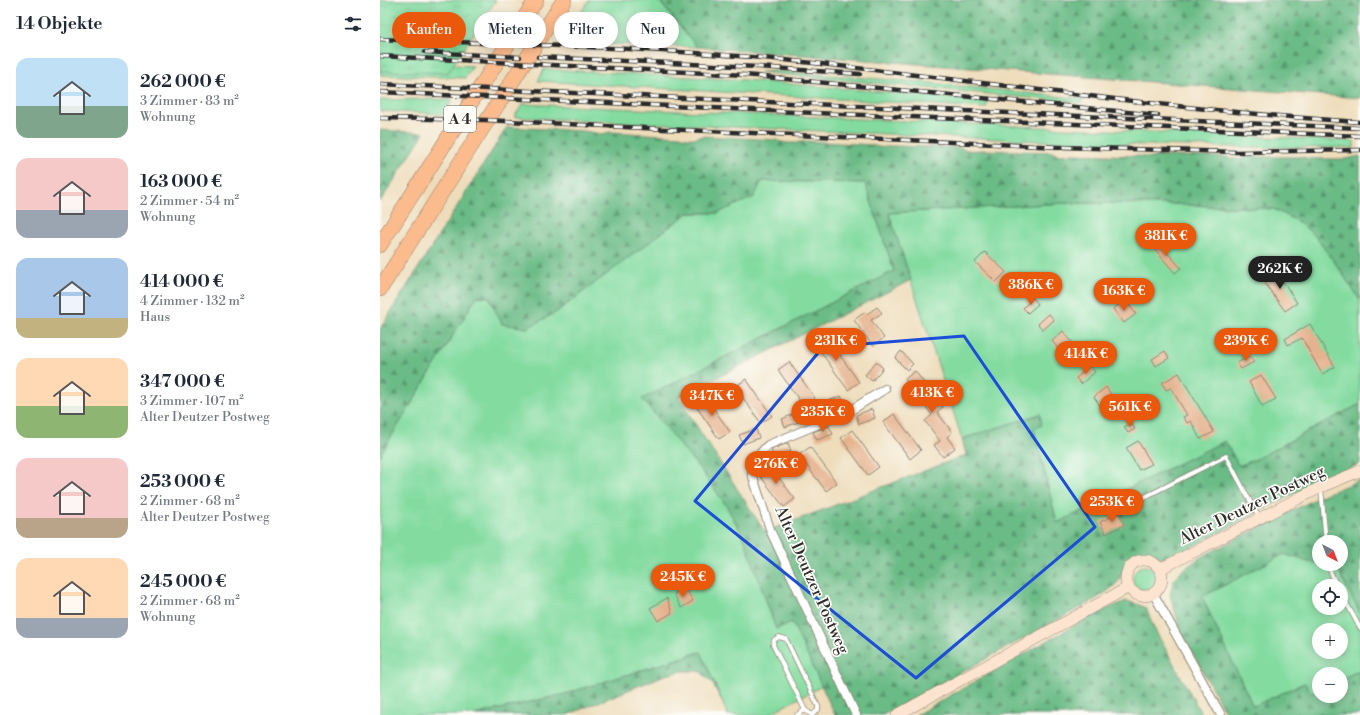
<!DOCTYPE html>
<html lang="de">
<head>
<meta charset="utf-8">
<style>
  body { margin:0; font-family:"Libre Bodoni",serif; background:#f6f6f7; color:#1f2937; height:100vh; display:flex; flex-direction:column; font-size:15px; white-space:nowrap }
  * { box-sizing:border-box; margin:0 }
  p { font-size:13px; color:#747a83 }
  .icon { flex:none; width:22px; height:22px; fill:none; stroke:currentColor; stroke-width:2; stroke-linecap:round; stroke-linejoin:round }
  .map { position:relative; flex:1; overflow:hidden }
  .details { display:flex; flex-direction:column; background:#fff; width:380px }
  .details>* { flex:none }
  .hud { position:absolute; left:12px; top:12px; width:380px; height:36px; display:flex; gap:8px }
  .needle { width:26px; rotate:138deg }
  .tools { position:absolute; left:932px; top:535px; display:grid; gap:8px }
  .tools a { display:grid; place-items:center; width:36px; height:36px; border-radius:50%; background:#fff; box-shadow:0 2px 10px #0003; font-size:20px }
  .price { position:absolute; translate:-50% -34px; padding:0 9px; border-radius:14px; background:#ea580c; color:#fff; font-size:13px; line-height:26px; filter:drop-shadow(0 1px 2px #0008) }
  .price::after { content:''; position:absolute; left:50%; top:24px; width:12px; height:9px; margin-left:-6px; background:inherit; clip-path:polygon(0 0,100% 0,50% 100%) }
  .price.active { background:#222; color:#fff }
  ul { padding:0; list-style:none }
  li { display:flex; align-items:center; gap:12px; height:100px; padding:0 16px }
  li span { display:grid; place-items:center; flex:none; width:112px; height:80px; border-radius:12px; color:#555 }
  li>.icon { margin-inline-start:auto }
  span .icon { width:48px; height:48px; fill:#fffc; stroke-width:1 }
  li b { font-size:17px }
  h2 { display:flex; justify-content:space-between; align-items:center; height:48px; padding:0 16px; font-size:17px }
  .pill { padding:0 14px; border-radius:18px; background:#fff; box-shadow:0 2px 10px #0003; font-size:14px; line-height:36px }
  .pill.active { background:#ea580c; color:#fff }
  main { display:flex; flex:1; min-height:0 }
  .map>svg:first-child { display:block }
  .green { fill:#83dba0; stroke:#578366; fill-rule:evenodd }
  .forest { fill:url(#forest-firs); stroke:#4a7358 }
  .park { fill:url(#park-tufts); stroke:#578366 }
  .building { fill:#e5b28e }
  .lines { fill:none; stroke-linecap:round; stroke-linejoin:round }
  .lane-casing { stroke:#8c8472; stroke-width:5.5 }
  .street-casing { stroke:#8c8472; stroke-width:10 }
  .secondary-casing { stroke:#8c8472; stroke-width:12 }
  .highway-casing { stroke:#8c8472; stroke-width:16 }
  .lane { stroke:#fff; stroke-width:4 }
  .street { stroke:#fff; stroke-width:8 }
  .secondary { stroke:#fde4d1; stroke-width:11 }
  .highway { stroke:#fbbb8d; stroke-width:15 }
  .rail-casing { stroke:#2b2b2b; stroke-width:4.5 }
  .rail { stroke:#fdfcf7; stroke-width:3; stroke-dasharray:9; stroke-linecap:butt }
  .marked { fill:none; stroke:#1d4ed8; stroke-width:3; stroke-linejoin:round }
  .labels { text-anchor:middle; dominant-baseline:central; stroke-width:3.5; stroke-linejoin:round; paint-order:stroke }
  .shield { fill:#fdfcf7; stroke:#6a6a68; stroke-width:1 }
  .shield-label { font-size:15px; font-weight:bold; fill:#2b2b2b }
  .street-label { font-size:16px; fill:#2b2b2b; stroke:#fdfcf7 }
</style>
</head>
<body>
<main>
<section class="details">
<h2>14 Objekte<svg class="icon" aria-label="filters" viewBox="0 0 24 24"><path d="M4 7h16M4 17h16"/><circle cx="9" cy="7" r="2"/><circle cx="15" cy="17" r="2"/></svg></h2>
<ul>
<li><span style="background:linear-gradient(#bfe0f5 60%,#7fa58c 0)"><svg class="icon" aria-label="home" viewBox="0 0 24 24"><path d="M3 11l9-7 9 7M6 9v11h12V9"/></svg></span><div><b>262 000 €</b><p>3 Zimmer · 83 m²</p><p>Wohnung</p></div></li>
<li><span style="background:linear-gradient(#f6c9c9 65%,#9aa5b1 0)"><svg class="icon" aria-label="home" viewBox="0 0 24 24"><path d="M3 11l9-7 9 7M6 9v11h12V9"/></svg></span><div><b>163 000 €</b><p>2 Zimmer · 54 m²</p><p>Wohnung</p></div></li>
<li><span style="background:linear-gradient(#a9c7e8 75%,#c2b280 0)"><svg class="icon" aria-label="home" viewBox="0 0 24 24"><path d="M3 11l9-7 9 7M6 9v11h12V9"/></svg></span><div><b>414 000 €</b><p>4 Zimmer · 132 m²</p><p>Haus</p></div></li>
<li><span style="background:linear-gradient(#ffd9b3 60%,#8fb573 0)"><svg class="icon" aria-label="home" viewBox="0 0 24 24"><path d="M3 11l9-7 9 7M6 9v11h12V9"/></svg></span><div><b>347 000 €</b><p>3 Zimmer · 107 m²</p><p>Alter Deutzer Postweg</p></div></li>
<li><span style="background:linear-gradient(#f6c9c9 75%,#b9a48a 0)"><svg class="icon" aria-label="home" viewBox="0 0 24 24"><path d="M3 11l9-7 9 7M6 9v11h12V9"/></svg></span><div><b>253 000 €</b><p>2 Zimmer · 68 m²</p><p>Alter Deutzer Postweg</p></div></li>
<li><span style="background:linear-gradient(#ffd9b3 75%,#9aa5b1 0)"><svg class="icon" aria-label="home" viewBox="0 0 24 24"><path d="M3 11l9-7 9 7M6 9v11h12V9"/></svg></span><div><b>245 000 €</b><p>2 Zimmer · 68 m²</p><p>Wohnung</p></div></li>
</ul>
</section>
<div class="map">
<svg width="980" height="715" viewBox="0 0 980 715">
  <defs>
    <pattern id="forest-firs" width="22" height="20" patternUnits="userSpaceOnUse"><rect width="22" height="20" fill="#6abb86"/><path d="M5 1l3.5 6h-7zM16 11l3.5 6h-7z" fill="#57986e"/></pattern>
    <pattern id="park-tufts" width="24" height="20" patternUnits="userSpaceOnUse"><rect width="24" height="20" fill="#83dba0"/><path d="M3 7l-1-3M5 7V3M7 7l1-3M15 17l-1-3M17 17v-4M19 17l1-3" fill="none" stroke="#71bc8a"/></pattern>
  </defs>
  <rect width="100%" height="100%" fill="#fdfcf7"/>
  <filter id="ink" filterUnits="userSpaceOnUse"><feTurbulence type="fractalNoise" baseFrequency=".025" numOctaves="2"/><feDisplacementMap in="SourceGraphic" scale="8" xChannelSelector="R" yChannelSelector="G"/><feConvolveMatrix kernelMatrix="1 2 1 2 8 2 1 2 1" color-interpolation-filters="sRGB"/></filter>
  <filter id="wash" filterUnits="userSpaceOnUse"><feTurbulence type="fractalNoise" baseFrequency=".012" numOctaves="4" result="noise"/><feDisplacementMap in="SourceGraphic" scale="16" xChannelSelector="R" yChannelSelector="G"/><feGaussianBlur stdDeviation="0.9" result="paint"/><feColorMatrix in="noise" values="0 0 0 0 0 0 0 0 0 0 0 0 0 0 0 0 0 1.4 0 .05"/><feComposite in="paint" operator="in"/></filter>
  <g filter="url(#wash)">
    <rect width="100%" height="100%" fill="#eedcba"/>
    <path class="green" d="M209,0h69l39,47 -135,-5z
      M0,61l93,5 -8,12 -85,-3z
      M164,69l201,11 243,21 -2,7 -448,-27z
      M395,71l156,12 152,16 -1,4 -322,-31z
      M49,99l23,1 -8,14 -64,-3v-11z
      M143,104l831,37v7l-117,-1 -130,-3 -593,-27z
      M382,181l103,2 29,88 -251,128 57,70 26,36 19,35 31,89 16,-7 30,64 -55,29h-39l-28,-63 -135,42 -91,21h-94v-260l97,-159 12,1 13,27 53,-11 133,-100h30z
      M687,203l101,1 106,5 25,13 16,14 21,28 24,36v104l-104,55 -18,7 -13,-25 -168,82 -23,-95 6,-14 -78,25 -73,-226z
      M904,554l24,8 11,1v1h16l25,49v57l-19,9v-5h-22v16l-8,3 -7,-10 -51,24 -51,-110zM939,586h22v22h-22zM939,630h22v22h-22z
      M753 578a12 12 0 1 1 24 0a12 12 0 1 1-24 0Z"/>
    <path class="forest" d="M279,0h701v98l-663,-51z
      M127,127l77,4 18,3 8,-2 70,4c8,3 14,3 22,0l74,4c9,4 19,4 29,1l67,4c7,3 12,3 20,1l69,2c7,3 13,3 20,2l71,2c5,4 12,3 19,2l67,2 13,2 9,-2 67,1c8,3 13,3 21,0h53l10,2h34l15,-3v144l-24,-36 -21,-28 -16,-14 -25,-13 -106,-5 -101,-1 -178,10 22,67 -233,117 87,135 201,-77 -4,-16 78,-25 2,11 -8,4 23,94 168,-82 14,25 17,-7 104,-55v60l-42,17 -134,70c-7,3 -15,8 -23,7 -12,-1 -16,-7 -27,-1 -10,6 -10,15 -15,23 -6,9 -16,14 -25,20l-211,115h-48l-43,-93 -16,7 -31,-89 -19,-35 -26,-36 -58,-70 252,-128 -29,-88 -103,-2 -8,16 -36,16h-30l-133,100 -28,15 -25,-4 -13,-27 -12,-1 -97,159v-126z
      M0,130l44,3 -44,69z
      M980,480v133l-25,-49h6v-22h-22v21l-11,-1 -24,-8 -82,43 51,109 52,-23 6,10 8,-3v6h22v-17l19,-9v45h-133l-45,-81 -12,-39 3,-14 6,-8 20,-15 124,-63z
      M746,601l11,3 9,4 8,20 48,87h-286l179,-101z
      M321,652l22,51 -10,-19 -12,-12 -5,-1h-12l-19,4 -98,40h-93l91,-21z"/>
    <path class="park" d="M0,0h116l-48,73 -68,-2z"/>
    <g id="blocks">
      <path class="building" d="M777,241l24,27 -6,5 -23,-27z
        M605,252l21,20 -10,10 -21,-20z
        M896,270l21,33 -12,8 -23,-32z
        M637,282l5,6 -10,10 -5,-5z
        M653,298l5,6 -10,9 -5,-5z
        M745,300l11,14 -12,9 -11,-14z
        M497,307l5,6 -11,7 13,18 -11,8 -19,-26 11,-8 2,2z
        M669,314l5,6 -11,10 -5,-6z
        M930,324l25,43 -13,7 -20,-36 -14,7 -3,-6z
        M683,331l13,16 -11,10 -13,-16z
        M444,333l35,49 -11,8 -35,-49z
        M521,351l12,13 -6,6 -12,-12z
        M785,351l4,7 -13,8 -4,-7z
        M870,356l4,6 -13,7 -4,-6z
        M409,362l26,36 -11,9 -26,-37z
        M496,362l7,6 -11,13 -7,-6z
        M710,366l5,6 -14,12 -5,-6z
        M535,371l28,36 -6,5 15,20 -5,5 8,11 -12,9 -9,-12 6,-4 -15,-20 7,-6 -27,-36z
        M799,373l35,59 -14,7 -9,-18 -4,2 -4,-6 4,-2 -16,-27 -5,2 -4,-7z
        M881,375l15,24 -14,7 -13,-24z
        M366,379l26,37 -11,7 -26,-36z
        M726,387l15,22 -13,8 -14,-20z
        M324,395l26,37 -11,7 -26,-37z
        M461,396l4,8 -16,7 -4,-9z
        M492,409l3,9 -16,6 -3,-9z
        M421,411l3,9 -19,7 -3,-8z
        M514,414l27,36 -11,9 -27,-37z
        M751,423l4,6 -7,4 -4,-6z
        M449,426l4,8 -16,6 -4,-8z
        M376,429l3,9 -16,6 -4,-9z
        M472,430l27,37 -11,8 -27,-37z
        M758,441l14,23 -13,6 -13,-22z
        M408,443l3,8 -17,6 -3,-7z
        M430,447l27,36 -11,8 -27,-36z
        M388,463l27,36 -11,8 -26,-34 1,-4z
        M739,513l5,12 -18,9 -6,-12z
        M305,587l8,14 -12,7 -7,-14z
        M287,598l5,15 -14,8 -8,-13z"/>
    </g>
  </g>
  <g filter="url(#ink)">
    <use href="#blocks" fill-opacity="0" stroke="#8c8472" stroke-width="1"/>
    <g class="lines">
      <defs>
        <path id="lane" d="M941,488l5,54
          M749,505l97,-49 33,62
          M947,564l10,22
          M961,593l19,35
          M399,637l7,2 32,67v4l-6,5 -7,-5 -32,-65 1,-5z
          M417,715l8,-5"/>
        <path id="street" d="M773,593l68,122
          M476,715l-85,-183 -19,-58 4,-16 12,-13 80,-33 37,-23"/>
        <path id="secondary" d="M746 578a18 18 0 1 1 36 0a18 18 0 1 1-36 0Z
          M780,569l161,-82 39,-16
          M517,715l232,-128"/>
        <path id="highway" d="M0,245l156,-245
          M0,289l184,-289"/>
      </defs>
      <use href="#lane" class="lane-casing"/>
      <use href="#street" class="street-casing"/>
      <use href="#secondary" class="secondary-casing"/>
      <use href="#highway" class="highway-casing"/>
      <use href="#lane" class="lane"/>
      <use href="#street" class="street"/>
      <use href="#secondary" class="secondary"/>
      <use href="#highway" class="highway"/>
      <defs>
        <path id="rail" d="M0,39c135,6 270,8 405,21 192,20 382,50 575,62
          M45,52l95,5
          M0,56l365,19 413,40
          M158,57l220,10 102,7
          M0,84l629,29 351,15
          M0,92l436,21 544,23
          M0,118l106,2 177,9 396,18 178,5 123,-2"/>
      </defs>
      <use href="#rail" class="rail-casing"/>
      <use href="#rail" class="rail"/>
    </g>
  </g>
  <path class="marked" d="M584,336l131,191 -179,151 -221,-177 128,-154z"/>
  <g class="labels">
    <rect class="shield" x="64" y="106" width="32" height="26" rx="3"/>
    <g class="shield-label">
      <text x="80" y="119">A 4</text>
    </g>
    <g class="street-label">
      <text transform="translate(872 505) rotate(-26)">Alter Deutzer Postweg</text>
      <text transform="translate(432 580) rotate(66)">Alter Deutzer Postweg</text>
    </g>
  </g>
</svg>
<div class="tools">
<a><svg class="needle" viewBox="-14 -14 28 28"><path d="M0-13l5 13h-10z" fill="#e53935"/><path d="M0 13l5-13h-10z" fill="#747a83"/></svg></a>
<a><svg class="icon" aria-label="locate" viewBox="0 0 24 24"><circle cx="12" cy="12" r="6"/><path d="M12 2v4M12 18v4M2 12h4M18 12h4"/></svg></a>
<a>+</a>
<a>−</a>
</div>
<b class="price" style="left:786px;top:257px">381K €</b>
<b class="price active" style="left:900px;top:290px">262K €</b>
<b class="price" style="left:651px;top:306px">386K €</b>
<b class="price" style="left:744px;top:312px">163K €</b>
<b class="price" style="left:456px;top:362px">231K €</b>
<b class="price" style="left:866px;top:362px">239K €</b>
<b class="price" style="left:706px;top:375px">414K €</b>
<b class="price" style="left:552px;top:414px">413K €</b>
<b class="price" style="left:332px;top:417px">347K €</b>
<b class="price" style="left:750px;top:428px">561K €</b>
<b class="price" style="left:443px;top:433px">235K €</b>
<b class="price" style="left:396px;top:485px">276K €</b>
<b class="price" style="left:732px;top:523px">253K €</b>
<b class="price" style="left:303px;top:598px">245K €</b>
<div class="hud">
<a class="pill active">Kaufen</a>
<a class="pill">Mieten</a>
<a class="pill">Filter</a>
<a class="pill">Neu</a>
</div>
</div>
</main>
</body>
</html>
